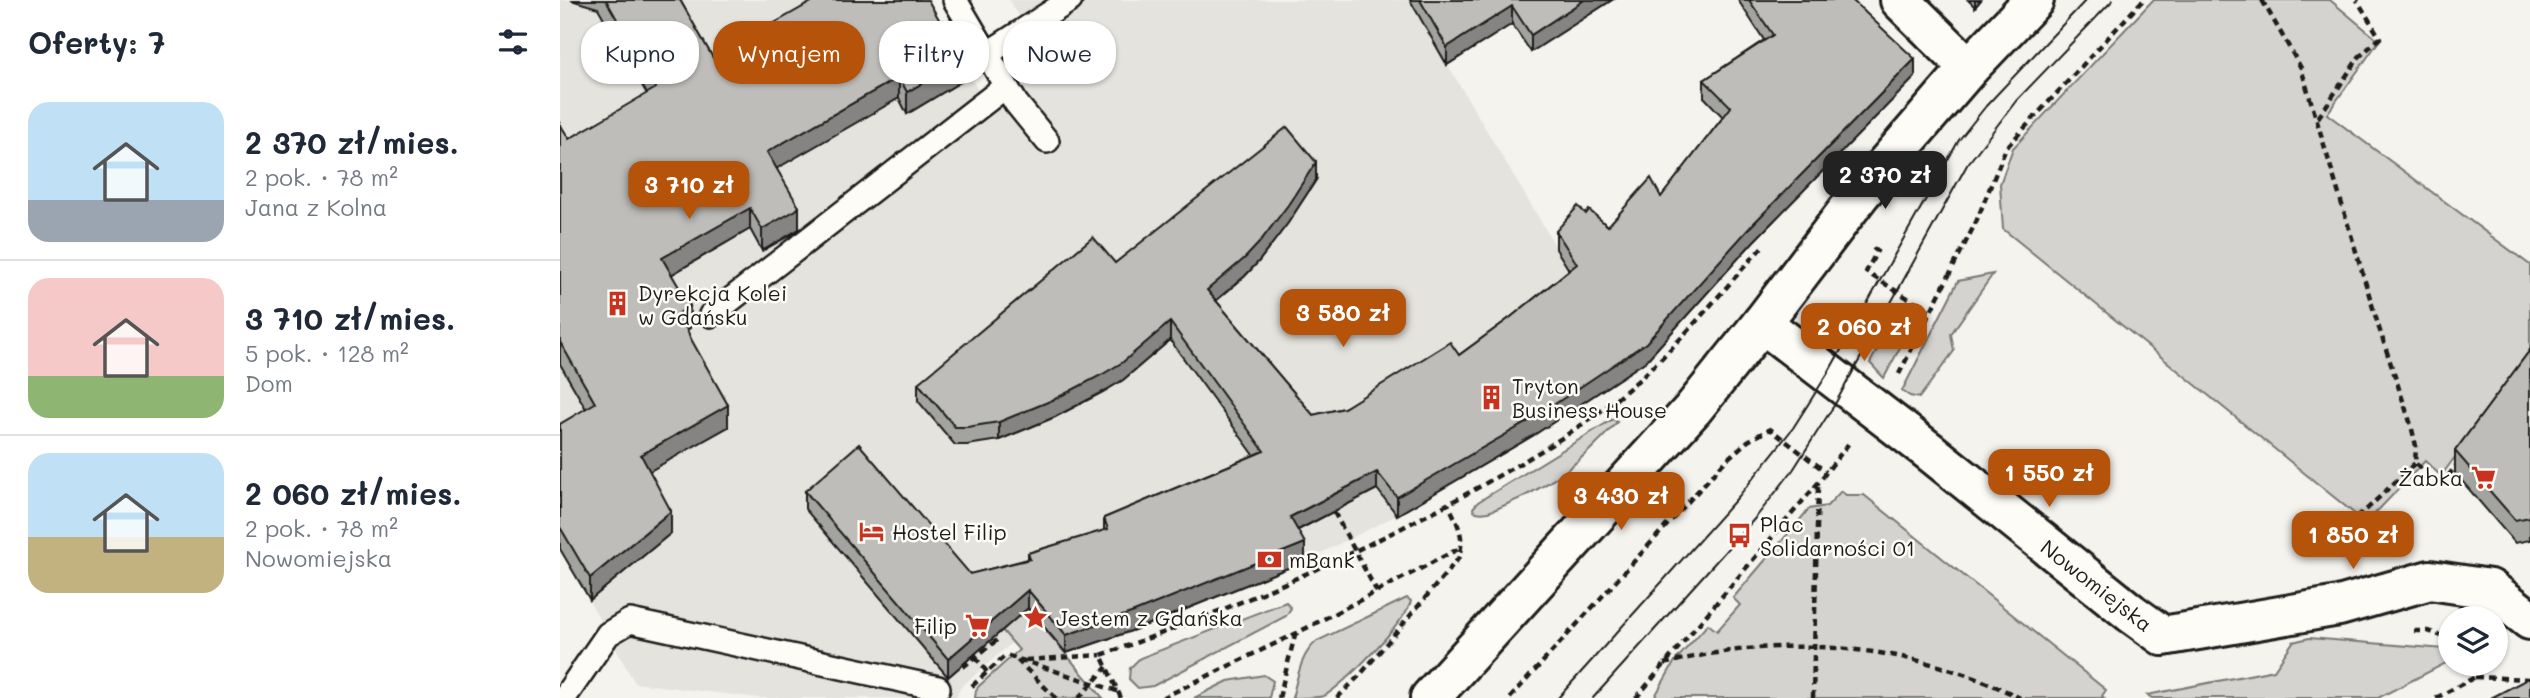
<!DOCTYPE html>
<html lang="pl">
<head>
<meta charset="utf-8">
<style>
  body { margin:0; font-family:Mali,sans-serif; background:#f2f2f3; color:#1f2937; height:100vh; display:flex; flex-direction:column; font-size:26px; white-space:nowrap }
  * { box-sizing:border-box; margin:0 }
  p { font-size:23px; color:#747a83 }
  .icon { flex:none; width:38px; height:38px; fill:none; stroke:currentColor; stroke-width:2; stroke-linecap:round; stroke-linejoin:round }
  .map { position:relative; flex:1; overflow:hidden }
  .sheet { display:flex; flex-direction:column; background:#fff; width:560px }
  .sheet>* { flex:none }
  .guide { position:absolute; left:21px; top:21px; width:665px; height:63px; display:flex; gap:14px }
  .fabs { position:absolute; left:1878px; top:606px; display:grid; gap:14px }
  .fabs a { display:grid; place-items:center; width:70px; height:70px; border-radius:50%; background:#fff; box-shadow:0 2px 5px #0004; font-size:35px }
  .price { position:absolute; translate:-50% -60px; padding:0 16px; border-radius:14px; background:#b45309; color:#fff; font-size:23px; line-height:46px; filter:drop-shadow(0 2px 4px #0008) }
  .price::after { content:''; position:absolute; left:50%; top:42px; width:21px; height:16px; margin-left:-10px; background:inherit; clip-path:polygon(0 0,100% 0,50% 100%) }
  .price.active { background:#222; color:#fff }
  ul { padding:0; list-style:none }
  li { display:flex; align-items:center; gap:21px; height:175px; padding:0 28px }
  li+li { border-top:2px solid #e0e1e3 }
  li span { display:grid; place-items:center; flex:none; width:196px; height:140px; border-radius:21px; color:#555 }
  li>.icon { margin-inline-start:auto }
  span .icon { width:84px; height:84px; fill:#fffc; stroke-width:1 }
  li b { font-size:30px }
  h2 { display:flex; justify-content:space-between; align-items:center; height:84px; padding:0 28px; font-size:30px }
  .chip { padding:0 24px; border-radius:28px; background:#fff; box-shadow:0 2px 5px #0004; font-size:24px; line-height:63px }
  .chip.active { background:#b45309; color:#fff }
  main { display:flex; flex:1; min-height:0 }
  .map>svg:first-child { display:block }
  .built { fill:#e4e3de }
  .green { fill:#d4d3cf; stroke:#787876; stroke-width:2 }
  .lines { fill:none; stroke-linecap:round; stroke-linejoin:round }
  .lane-casing { stroke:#1c1c1c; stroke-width:28 }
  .street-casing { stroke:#1c1c1c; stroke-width:44 }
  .secondary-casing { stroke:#1c1c1c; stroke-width:44 }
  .path { stroke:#1c1c1c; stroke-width:4.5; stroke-dasharray:7 5; stroke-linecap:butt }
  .lane { stroke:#fdfcf7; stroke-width:23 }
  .street { stroke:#fdfcf7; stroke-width:38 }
  .secondary { stroke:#fdfcf7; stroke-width:38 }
  .tram { stroke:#1c1c1c; stroke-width:2 }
  .wall { fill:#a3a3a0; stroke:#1c1c1c; stroke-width:2 }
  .shaded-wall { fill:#858482; stroke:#1c1c1c; stroke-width:2 }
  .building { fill:#bebdba; stroke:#1c1c1c; stroke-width:2 }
  .labels { text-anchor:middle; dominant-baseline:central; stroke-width:5; stroke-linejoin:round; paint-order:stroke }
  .poi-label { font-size:21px; fill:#1c1c1c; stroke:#fdfcf7; text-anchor:start }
  .street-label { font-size:21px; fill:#1c1c1c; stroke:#fdfcf7 }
</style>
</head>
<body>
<main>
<section class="sheet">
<h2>Oferty: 7<svg class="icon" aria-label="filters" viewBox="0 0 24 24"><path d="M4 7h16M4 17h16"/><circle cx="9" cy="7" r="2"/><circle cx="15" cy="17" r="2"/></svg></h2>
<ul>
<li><span style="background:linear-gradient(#bfe0f5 70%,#9aa5b1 0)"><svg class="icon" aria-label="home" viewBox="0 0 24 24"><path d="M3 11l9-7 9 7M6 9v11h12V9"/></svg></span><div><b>2 370 zł/mies.</b><p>2 pok. · 78 m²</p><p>Jana z Kolna</p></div></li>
<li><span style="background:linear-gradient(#f6c9c9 70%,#8fb573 0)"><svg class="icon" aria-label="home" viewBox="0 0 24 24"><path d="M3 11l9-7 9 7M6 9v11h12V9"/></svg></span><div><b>3 710 zł/mies.</b><p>5 pok. · 128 m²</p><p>Dom</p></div></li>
<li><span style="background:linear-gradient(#bfe0f5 60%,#c2b280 0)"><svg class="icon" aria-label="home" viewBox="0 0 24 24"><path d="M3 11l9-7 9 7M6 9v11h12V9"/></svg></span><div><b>2 060 zł/mies.</b><p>2 pok. · 78 m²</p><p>Nowomiejska</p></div></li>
</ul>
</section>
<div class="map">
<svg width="1970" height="698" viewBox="0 0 1970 698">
  <rect width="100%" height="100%" fill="#f4f3ee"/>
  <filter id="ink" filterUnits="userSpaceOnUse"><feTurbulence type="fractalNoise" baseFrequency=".0143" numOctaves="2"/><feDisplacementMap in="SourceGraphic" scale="14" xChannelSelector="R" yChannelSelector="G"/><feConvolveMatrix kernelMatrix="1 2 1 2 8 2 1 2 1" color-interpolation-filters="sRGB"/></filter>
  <g filter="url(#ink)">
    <path class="built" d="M0,0h366l65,113 59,-49 -41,-64h400l172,289 62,73 -109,73 -65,40 -72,40 -92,46 -128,53 -111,39 -28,-33 -77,67 -5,11h-198l-123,-15 -75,-134z"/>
    <path class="green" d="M1593,0h177l49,41 -52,73 203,151v90l-89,121 -16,-15 -59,62 -363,-294 -3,-45 13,-36z
      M1433,274l-42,60 3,17 -35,47 -9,-2 -8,-5 56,-110z
      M1339,309l17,8 -32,61 -14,-15z
      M1053,419l4,3c-35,39 -64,63 -112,83 -9,4 -21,11 -31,6l-1,-3 5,-6z
      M1281,491l5,4h18l242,195 -4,6 2,2h-450l21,-37 33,-37 9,7 23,-26 -7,-7 76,-89 18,-3z
      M847,598l4,3c-4,19 -69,86 -87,95 -8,2 -23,2 -32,2 6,-21 8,-43 25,-57z
      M726,602l5,6 -5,8 -133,70 -15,2 -9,-9 1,-11 10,-10z
      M467,608l76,90h-128l1,-8 3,-4 40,-36 -17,-20z
      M1749,638l136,11 5,2v10l-72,37h-226l-5,-3 127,-25 19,-28z
      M704,675l9,6 -4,17h-75l34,-17z"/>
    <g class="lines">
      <defs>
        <path id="lane" d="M395,0l61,103 31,38
          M427,54l83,-54
          M151,315l295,-229
          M4,698l44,-64 22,-13 308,67"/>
        <path id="street" d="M1340,0l69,68
          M1202,323l167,128 202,162 32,23 176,-30 91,-26 60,9 40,31"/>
        <path id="secondary" d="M870,698l263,-289 69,-86 99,-130 108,-125 65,-68"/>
      </defs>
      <use href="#lane" class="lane-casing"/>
      <use href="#street" class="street-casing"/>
      <use href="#secondary" class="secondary-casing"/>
      <path class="path" d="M1702,0l39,68 78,260 32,97 5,21 -1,17 7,6
        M1758,118l41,-61 21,-19 -23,-38
        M1313,248l4,3 -11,21 64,40
        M1339,374l77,-152 30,-74 137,-148
        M1881,486l16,-22
        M774,512l43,80
        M1787,524l20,-15 48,-46
        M1854,631h14l22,8
        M415,657l12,15
        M457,660l39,38
        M466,660l75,-5
        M1104,664c115,-31 249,-21 356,34
        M403,667l34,-27
        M1915,677l55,2
        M412,686l34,-31 111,36
        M519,698l28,-31
        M561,698l-20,-43c131,-45 257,-101 378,-168 49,-28 99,-56 142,-92 53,-43 97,-100 143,-150
        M602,698l133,-64 167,-87
        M719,698l16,-63
        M777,698l23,-23 98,-116c8,-21 0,-35 -10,-55
        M950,698l216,-238 22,-19 22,-12 56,43
        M1076,698l182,-215 31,-40
        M1253,698l5,-214
        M1876,698l39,-21 4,-14"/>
      <use href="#lane" class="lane"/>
      <use href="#street" class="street"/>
      <use href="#secondary" class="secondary"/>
      <path class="tram" d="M998,698l181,-202 54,-68 35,-55 131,-233 27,-34 100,-106
        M1033,698l164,-182 36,-46 42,-66 132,-239 49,-64 97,-101"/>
    </g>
    <path class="wall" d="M11,0h109l33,58 249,23 -55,33 -8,-16 -123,70 23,61 -3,3 -34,19 -12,-22 -79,46 19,53 -3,2 41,97 -79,44 22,62 -81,67 -30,-51v-125l26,-15 -26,-45v-240l9,15 78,-45 -49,-86z
      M850,0h202l-81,52 -19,-28 -65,41z
      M1178,0h114l63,77 -162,165 -107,119 -112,74 -137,80 -20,-26 -79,41 7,31 -171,69 -68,23 -38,-45 -80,69 -143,-168v-18l165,83 58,-15v-6l76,-22v-13l150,-63 -84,-115 -47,40 -20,12 -48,25 -56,23 -32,5h-12l-37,-44v-18l197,-120 201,-83 -28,43 -29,38 -14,15 -29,25 97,114 31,-7 115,-53 52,-38 58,-47 -13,-21v-18l30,-17 22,12 53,-29 62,-80 -19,-20v-17l60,-40z
      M1408,0h13l-6,7z
      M1970,350v190l-15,3 -60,-70v-22z"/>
    <path class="shaded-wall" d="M1024,0h28l-81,52v-17z
      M1415,0h6l-6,7z
      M952,6v18l-65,41v-18z
      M1355,59v18l-162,165 -107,119 -112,74 -137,80v-18l356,-273z
      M402,60v21l-55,33v-22z
      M339,77v21l-132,76v-22z
      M756,162v18l-28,43 -29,38 -14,15 -38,32v-18z
      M239,207v22l-37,22v-22z
      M190,208v21l-88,51v-22z
      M130,306v22l-11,6v-21z
      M610,322v18l-47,40 -20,12 -48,25 -56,23v-18z
      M168,405v22l-87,49v-21z
      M817,472v17l-87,45v-17z
      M111,511v22l-81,67v-22z
      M745,543v18l-171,69 -68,23v-18z
      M468,590v18l-80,69v-18z"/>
    <path class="building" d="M46,0h74l33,58 102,-58h113l34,60 -55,32 -8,-15 -132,75 32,55 -3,3 -34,19 -12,-21 -88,50 28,48 -11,7 12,26 37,66 -87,50 30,56 -81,67 -30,-51v-103l35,-21 -35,-61v-218l9,15 87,-51z
      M860,0h164l-53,35 -19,-29 -65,41z
      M1189,0h103l63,59 -162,165 -107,119 -112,75 -137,79 -20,-25 -87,45 15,26 -171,69 -68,23 -38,-45 -80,69 -143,-168 54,-47 111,130 60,-15 -2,-6 80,-24 -4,-11 160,-67 -94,-129 -47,40 -20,12 -48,25 -56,23 -32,5h-12l-37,-44 175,-146 22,26 172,-136 29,35 -28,43 -29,38 -14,15 -38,32 106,125 31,-7 106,-66 9,13 52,-38 66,-53 -21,-33 22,-25 8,8 3,-4 19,16 43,-48 10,19 70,-90 -27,-27 69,-45z
      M1970,350v167l-15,3 -60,-69z
      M1969,678l1,2v18h-39z"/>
  </g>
  <defs>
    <symbol id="building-bare" viewBox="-9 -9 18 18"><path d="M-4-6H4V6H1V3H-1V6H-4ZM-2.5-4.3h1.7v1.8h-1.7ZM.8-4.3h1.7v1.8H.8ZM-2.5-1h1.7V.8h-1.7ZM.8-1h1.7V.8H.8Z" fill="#c8321e" stroke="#fdfcf7" stroke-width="2.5" paint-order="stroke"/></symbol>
    <symbol id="supermarket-bare" viewBox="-9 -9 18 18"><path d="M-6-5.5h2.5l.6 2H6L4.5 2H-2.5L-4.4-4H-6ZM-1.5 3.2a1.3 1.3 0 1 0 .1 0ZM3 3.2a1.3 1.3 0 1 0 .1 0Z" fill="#c8321e" stroke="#fdfcf7" stroke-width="2.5" paint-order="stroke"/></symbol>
    <symbol id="hotel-bare" viewBox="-9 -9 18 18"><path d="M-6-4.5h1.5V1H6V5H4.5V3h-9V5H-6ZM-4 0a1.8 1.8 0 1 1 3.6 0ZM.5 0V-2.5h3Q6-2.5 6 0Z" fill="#c8321e" stroke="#fdfcf7" stroke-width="2.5" paint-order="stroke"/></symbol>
    <symbol id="bus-bare" viewBox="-9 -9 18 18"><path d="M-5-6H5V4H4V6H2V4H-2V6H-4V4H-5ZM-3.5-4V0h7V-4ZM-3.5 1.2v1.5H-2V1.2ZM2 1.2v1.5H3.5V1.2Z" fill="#c8321e" stroke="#fdfcf7" stroke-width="2.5" paint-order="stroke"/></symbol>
    <symbol id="bank-bare" viewBox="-9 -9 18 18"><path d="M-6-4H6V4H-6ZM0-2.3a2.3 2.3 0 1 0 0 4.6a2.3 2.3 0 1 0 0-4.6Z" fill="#c8321e" stroke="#fdfcf7" stroke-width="2.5" paint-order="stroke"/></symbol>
    <symbol id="sight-bare" viewBox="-9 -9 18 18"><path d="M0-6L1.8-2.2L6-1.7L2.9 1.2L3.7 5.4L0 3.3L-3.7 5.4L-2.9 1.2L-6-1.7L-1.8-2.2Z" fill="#c8321e" stroke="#fdfcf7" stroke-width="2.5" paint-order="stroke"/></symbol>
  </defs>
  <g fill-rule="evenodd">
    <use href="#building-bare" x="40" y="286" width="35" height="35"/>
    <use href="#building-bare" x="914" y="380" width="35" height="35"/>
    <use href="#supermarket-bare" x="1906" y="460" width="35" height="35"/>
    <use href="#hotel-bare" x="294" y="514" width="35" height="35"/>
    <use href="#bus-bare" x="1162" y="518" width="35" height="35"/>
    <use href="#bank-bare" x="692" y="542" width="35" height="35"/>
    <use href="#sight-bare" x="458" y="600" width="35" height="35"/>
    <use href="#supermarket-bare" x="400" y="608" width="35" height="35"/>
  </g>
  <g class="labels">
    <g class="poi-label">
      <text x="78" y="292">Dyrekcja Kolei<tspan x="78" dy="24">w Gdańsku</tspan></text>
      <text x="952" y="385">Tryton<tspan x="952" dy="24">Business House</tspan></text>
      <text x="1903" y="477" text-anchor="end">Żabka</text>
      <text x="1200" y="523">Plac<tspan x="1200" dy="24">Solidarności 01</tspan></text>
      <text x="332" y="531">Hostel Filip</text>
      <text x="729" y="559">mBank</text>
      <text x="496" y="617">Jestem z Gdańska</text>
      <text x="397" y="625" text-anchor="end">Filip</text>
    </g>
    <g class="street-label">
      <text transform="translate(1537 585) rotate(38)">Nowomiejska</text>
    </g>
  </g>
</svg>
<div class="fabs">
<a><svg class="icon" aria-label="layers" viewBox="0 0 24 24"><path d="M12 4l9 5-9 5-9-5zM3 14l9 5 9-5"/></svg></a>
</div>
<b class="price active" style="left:1325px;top:211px">2 370 zł</b>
<b class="price" style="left:129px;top:221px">3 710 zł</b>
<b class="price" style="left:783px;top:349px">3 580 zł</b>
<b class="price" style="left:1304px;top:363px">2 060 zł</b>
<b class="price" style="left:1489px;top:509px">1 550 zł</b>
<b class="price" style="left:1061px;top:532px">3 430 zł</b>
<b class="price" style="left:1793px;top:571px">1 850 zł</b>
<div class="guide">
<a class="chip">Kupno</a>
<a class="chip active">Wynajem</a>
<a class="chip">Filtry</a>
<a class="chip">Nowe</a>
</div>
</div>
</main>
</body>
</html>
